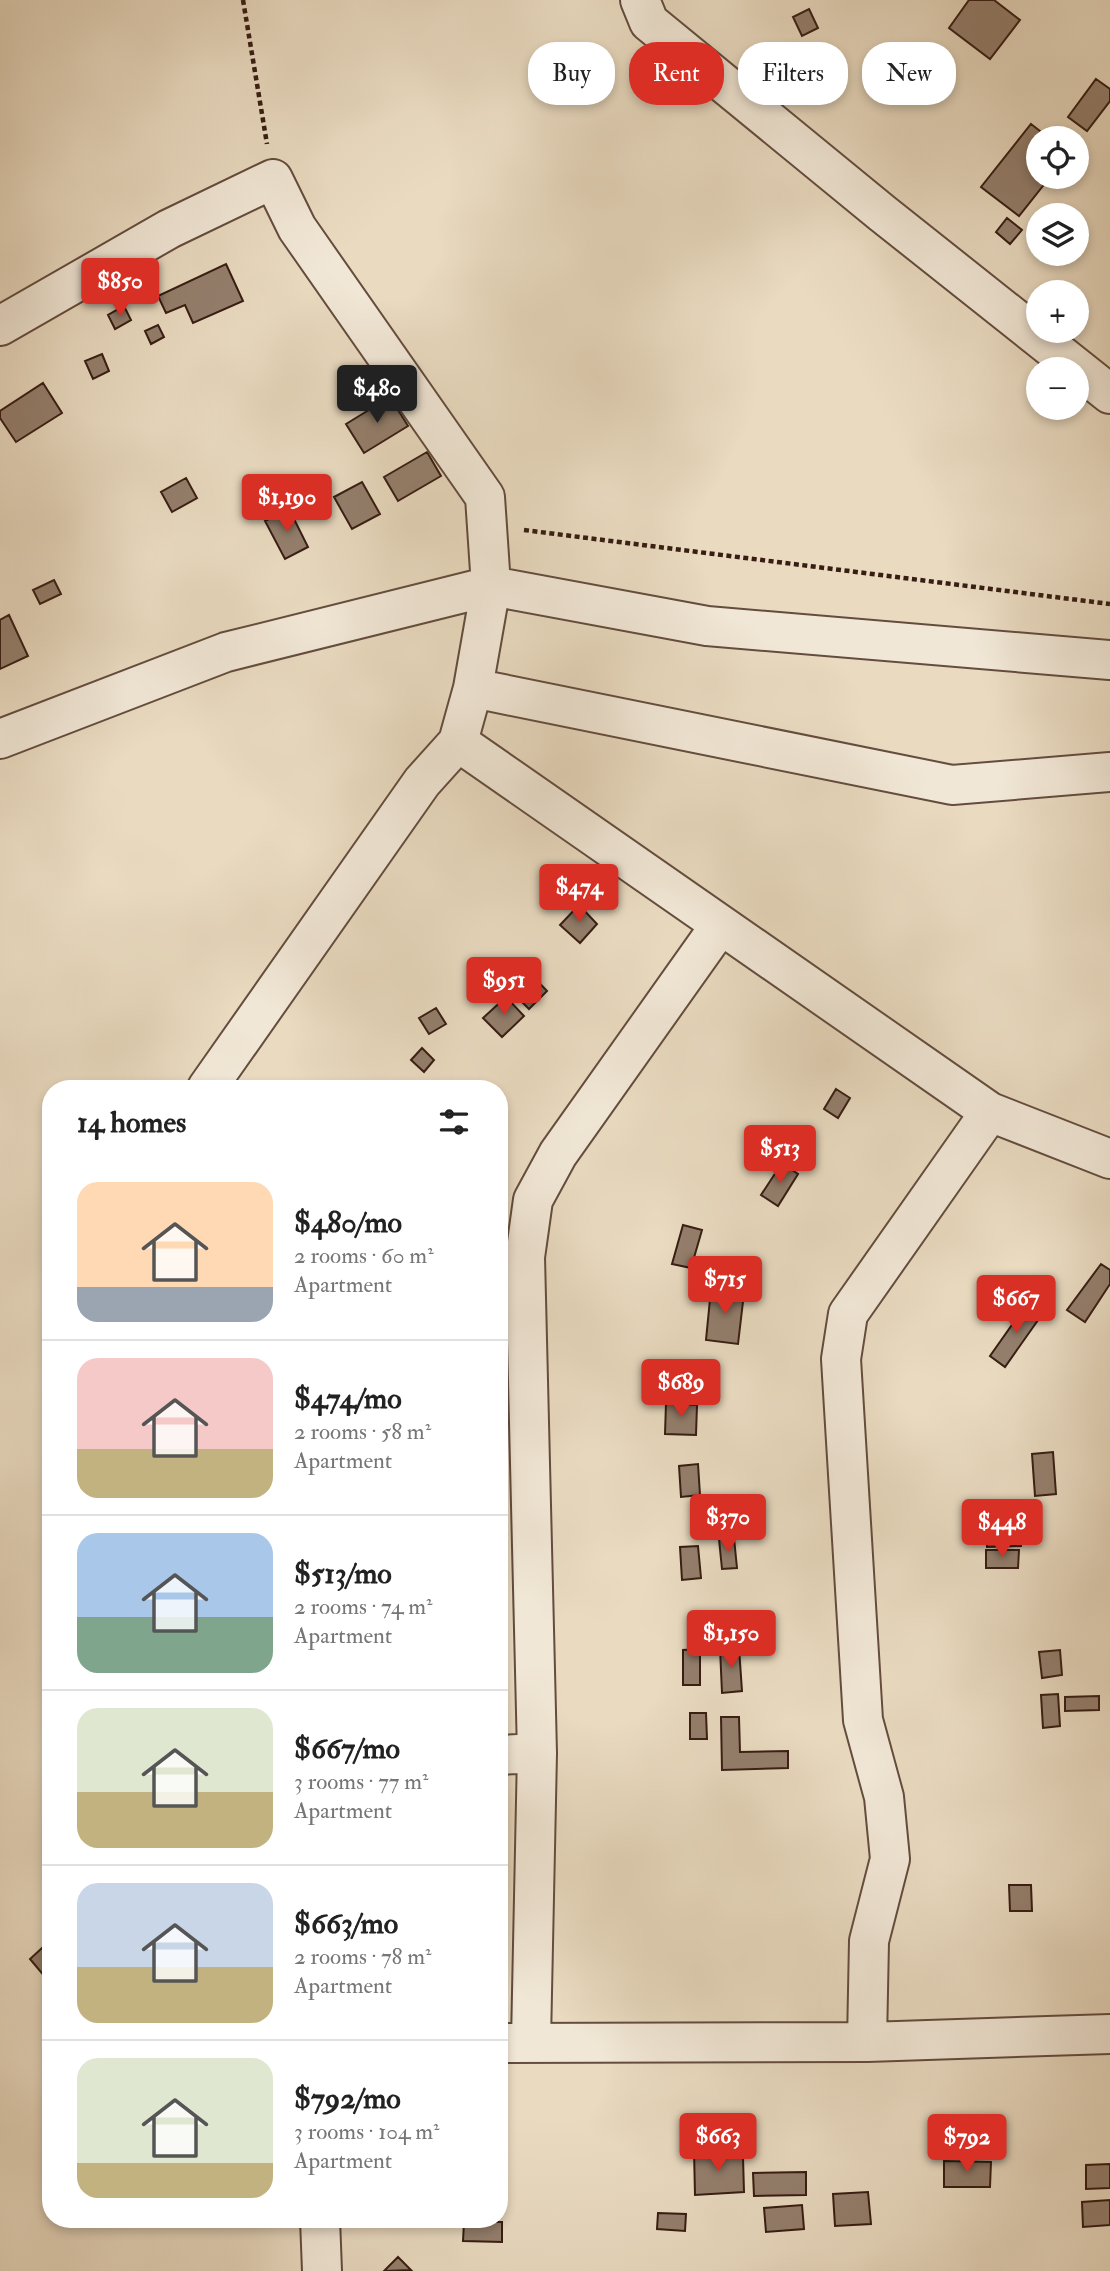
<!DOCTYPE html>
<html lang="en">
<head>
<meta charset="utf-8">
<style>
  body { margin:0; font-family:"IM FELL Double Pica",serif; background:#f2f2f2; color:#222; height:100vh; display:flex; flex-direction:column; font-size:26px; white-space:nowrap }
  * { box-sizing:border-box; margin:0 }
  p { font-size:23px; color:#767676 }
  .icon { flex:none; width:38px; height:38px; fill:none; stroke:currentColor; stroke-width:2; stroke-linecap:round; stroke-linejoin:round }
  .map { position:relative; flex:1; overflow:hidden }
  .sheet { position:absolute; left:42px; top:1080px; width:466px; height:1148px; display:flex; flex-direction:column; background:#fff; border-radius:28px; box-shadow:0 4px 10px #0003 }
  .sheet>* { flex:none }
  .top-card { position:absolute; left:528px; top:42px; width:476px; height:63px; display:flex; gap:14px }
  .fabs { position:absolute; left:1026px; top:126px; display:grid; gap:14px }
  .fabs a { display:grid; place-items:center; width:63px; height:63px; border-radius:50%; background:#fff; box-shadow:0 4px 10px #0003; font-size:35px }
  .price { position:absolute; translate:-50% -60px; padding:0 16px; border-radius:7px; background:#d93025; color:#fff; font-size:23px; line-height:46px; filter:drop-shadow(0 2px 4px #0008) }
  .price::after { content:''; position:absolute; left:50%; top:42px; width:21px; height:16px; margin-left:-10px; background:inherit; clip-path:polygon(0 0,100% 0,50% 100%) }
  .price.selected { background:#222; color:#fff }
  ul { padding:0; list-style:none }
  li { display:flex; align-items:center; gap:21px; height:175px; padding:0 35px }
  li+li { border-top:2px solid #e0e0e0 }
  li span { display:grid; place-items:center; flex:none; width:196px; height:140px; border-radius:21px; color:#555 }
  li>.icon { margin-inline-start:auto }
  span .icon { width:84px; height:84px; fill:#fffc; stroke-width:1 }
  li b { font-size:30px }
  h2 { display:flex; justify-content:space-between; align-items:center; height:84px; padding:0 35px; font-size:30px }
  .pill { padding:0 24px; border-radius:28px; background:#fff; box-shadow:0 4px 10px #0003; font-size:24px; line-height:63px }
  .pill.selected { background:#d93025; color:#fff }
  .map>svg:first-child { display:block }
  .building { fill:#947f6d; stroke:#371d13; stroke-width:2 }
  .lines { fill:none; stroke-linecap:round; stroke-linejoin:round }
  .minor-casing { stroke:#644c3e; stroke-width:42 }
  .path { stroke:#371d13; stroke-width:4.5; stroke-dasharray:5 3.5; stroke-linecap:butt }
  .minor { stroke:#f1e7d6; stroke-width:38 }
</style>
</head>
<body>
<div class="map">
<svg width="1110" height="2271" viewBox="0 0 1110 2271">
  <rect width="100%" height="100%" fill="#e9dac0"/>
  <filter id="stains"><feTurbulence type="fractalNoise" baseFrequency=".00286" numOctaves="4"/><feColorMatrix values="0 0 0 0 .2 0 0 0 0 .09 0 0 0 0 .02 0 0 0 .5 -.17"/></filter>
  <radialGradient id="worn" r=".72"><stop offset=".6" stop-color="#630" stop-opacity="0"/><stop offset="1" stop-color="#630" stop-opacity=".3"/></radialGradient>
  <path class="building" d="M969,0h25l26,20 -30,39 -41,-31z
    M809,9l9,19 -16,8 -9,-19z
    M1096,79l14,10v12l-23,30 -19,-14z
    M1031,124l18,14h-11v39h12l-31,39 -38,-29z
    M1007,218l15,12 -12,14 -14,-12z
    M226,264l17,37 -50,22 -8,-18 -19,8 -8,-17z
    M124,306l7,14 -16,9 -7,-14z
    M158,325l6,12 -13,7 -6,-13z
    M102,354l7,17 -16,8 -8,-18z
    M43,383l19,30 -46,29 -16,-24v-7z
    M390,397l18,29 -44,27 -18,-29z
    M427,452l14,24 -43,25 -14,-24z
    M186,478l11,20 -25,14 -11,-20z
    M362,482l18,32 -28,15 -18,-32z
    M289,509l19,38 -23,12 -20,-38z
    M54,580l7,14 -21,10 -7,-14z
    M9,615l19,41 -28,13v-49z
    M579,905l18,19 -17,19 -20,-18z
    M527,970l20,21 -18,18 -21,-21z
    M506,997l18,19 -22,21 -19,-19z
    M436,1008l10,16 -17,10 -10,-16z
    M422,1048l12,12 -10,12 -13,-12z
    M836,1089l14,9 -12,20 -14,-9z
    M782,1163l16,11 -20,32 -17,-11z
    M683,1225l19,5 -11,38 -19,-4z
    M1101,1264l9,6v14l-25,38 -18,-12z
    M711,1289l33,4 -6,51 -32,-4z
    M1028,1302l15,11 -38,54 -15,-11z
    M680,1373l1,16h-13v-15z
    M666,1403l31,2 -1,30 -31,-1z
    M1053,1452l3,42 -21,2 -3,-42z
    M698,1464l2,31 -19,2 -2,-31z
    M1021,1526v20l-34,1 -1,-20z
    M734,1538l3,30 -15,1 -3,-30z
    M698,1546l3,32 -19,2 -2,-33z
    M986,1550h33l-1,18h-32z
    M720,1648h19l3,43 -20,2z
    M700,1649v36h-17v-35z
    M1060,1650l2,25 -20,3 -3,-26z
    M1058,1694l2,32 -17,2 -2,-33z
    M1099,1696v14l-34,1v-14z
    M690,1713h16l1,26h-17z
    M721,1717h18l1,35 48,-1v17l-66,2z
    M1009,1885h22l1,26h-22z
    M42,1948l9,11v25l-21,-25z
    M724,2149v9l19,-1 1,35 -49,3 -1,-45z
    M944,2161l47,1 -1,25h-46z
    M1110,2164v24l-24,1v-24z
    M806,2172v23l-52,1 -1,-23z
    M868,2192l3,32 -36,2 -2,-32z
    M1110,2200v25l-27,2 -1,-25z
    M802,2205l2,24 -38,3 -2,-24z
    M658,2213l28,1 -1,17 -28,-2z
    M464,2222h38v20l-39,-1z
    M398,2257l13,13 -27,1z"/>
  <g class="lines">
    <defs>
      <path id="minor" d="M640,0l9,22 233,191 228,181
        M0,326l169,-97 104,-50 24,49 188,269 6,89 -18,102 -15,54 532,370
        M473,688l479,97 158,-13
        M0,739l226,-87 265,-66 216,40 403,34
        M207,1088l215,-306 36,-40
        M499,1755l38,-2
        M531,2041l6,-288 -12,-496 8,-57 25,-46 161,-227
        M867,2042l2,-101 21,-82 -6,-62 -21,-77 -22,-361 7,-45 142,-202 120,47
        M499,2043l368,-1 243,-8
        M320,2219l2,52"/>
    </defs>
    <use href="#minor" class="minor-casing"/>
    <path class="path" d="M243,0l24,144
      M524,530l586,74"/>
    <use href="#minor" class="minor"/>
  </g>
  <rect width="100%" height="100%" filter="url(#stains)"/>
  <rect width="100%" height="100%" fill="url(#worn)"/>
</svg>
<div class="fabs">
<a><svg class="icon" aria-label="locate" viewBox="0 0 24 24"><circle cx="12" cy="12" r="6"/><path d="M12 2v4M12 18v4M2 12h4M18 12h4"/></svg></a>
<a><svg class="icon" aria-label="layers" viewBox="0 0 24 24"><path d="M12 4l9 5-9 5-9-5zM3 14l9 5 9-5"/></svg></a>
<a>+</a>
<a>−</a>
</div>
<b class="price" style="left:120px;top:318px">$850</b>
<b class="price selected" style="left:377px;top:425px">$480</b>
<b class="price" style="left:287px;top:534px">$1,190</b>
<b class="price" style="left:579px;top:924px">$474</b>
<b class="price" style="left:504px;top:1017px">$951</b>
<b class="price" style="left:780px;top:1185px">$513</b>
<b class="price" style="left:725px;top:1316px">$715</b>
<b class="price" style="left:1016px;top:1335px">$667</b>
<b class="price" style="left:681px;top:1419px">$689</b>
<b class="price" style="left:728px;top:1554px">$370</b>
<b class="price" style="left:1002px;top:1559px">$448</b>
<b class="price" style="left:731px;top:1670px">$1,150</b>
<b class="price" style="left:718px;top:2173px">$663</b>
<b class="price" style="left:967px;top:2174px">$792</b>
<div class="top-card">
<a class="pill">Buy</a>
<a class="pill selected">Rent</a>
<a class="pill">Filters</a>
<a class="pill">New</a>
</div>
<section class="sheet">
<h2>14 homes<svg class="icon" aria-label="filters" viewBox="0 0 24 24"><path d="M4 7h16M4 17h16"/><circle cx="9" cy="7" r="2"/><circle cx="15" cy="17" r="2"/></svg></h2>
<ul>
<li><span style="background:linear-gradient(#ffd9b3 75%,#9aa5b1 0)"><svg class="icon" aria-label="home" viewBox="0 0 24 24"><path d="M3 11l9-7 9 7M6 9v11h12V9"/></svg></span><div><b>$480/mo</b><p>2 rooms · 60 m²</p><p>Apartment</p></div></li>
<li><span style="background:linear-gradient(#f6c9c9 65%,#c2b280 0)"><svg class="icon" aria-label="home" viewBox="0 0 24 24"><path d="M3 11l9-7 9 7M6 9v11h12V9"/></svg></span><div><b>$474/mo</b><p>2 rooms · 58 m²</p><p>Apartment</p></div></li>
<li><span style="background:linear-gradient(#a9c7e8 60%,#7fa58c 0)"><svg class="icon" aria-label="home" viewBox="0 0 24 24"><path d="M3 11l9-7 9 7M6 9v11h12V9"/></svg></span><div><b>$513/mo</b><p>2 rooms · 74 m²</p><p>Apartment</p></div></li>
<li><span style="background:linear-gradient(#dfe7d0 60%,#c2b280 0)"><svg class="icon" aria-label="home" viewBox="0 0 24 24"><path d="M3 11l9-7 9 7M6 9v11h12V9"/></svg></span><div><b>$667/mo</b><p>3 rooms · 77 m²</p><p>Apartment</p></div></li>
<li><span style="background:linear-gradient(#c9d6e8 60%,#c2b280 0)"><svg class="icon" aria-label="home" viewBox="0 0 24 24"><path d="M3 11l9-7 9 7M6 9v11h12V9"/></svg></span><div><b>$663/mo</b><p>2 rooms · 78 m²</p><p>Apartment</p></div></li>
<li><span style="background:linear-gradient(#dfe7d0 75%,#c2b280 0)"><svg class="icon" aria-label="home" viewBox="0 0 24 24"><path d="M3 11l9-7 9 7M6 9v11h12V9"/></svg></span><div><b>$792/mo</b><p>3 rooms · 104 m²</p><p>Apartment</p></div></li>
</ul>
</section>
</div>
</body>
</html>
